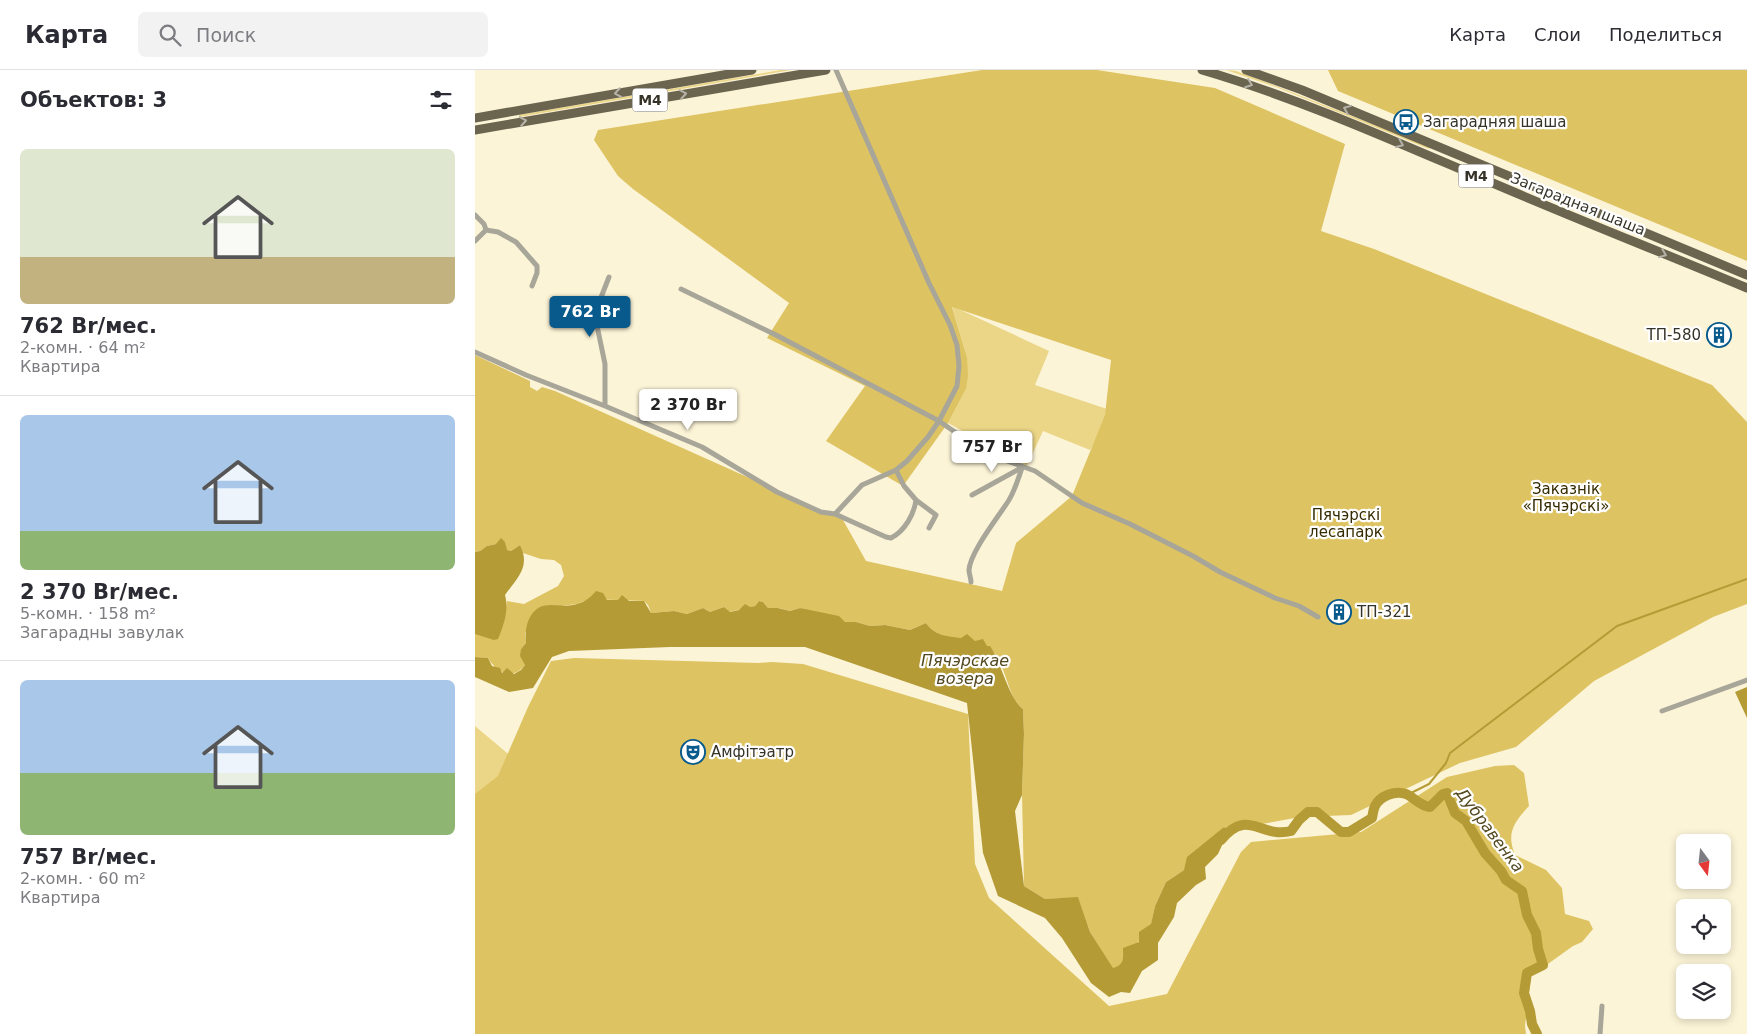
<!DOCTYPE html>
<html lang="ru">
<head>
<meta charset="utf-8">
<style>
  body { margin:0; font-family:"DejaVu Sans",sans-serif; background:#f2f2f3; color:#2b2b33; height:100vh; display:flex; flex-direction:column; font-size:19px; white-space:nowrap }
  * { box-sizing:border-box; margin:0 }
  p { font-size:16px; color:#7c7c81 }
  .icon { flex:none; width:28px; height:28px; fill:none; stroke:currentColor; stroke-width:2; stroke-linecap:round; stroke-linejoin:round }
  .map { position:relative; flex:1; overflow:hidden }
  .details { display:flex; flex-direction:column; background:#fff; width:475px }
  .details>* { flex:none }
  .needle { width:32px; rotate:165deg }
  .controls { position:absolute; left:1201px; top:764px; display:grid; gap:10px }
  .controls a { display:grid; place-items:center; width:55px; height:55px; border-radius:8px; background:#fff; box-shadow:0 2px 8px #0003; font-size:25px }
  .price { position:absolute; translate:-50% -42px; padding:0 11px; border-radius:5px; background:#fff; color:#222; font-size:16px; line-height:32px; filter:drop-shadow(0 1px 2px #0008) }
  .price::after { content:''; position:absolute; left:50%; top:30px; width:15px; height:11px; margin-left:-8px; background:inherit; clip-path:polygon(0 0,100% 0,50% 100%) }
  .price.current { background:#085a8c; color:#fff }
  ul { padding:0; list-style:none }
  li { display:grid; align-content:center; gap:10px; height:265px; padding:0 20px }
  li+li { border-top:1px solid #e1e1e2 }
  li span { display:grid; place-items:center; height:155px; border-radius:8px; color:#555 }
  li>.icon { margin-inline-start:auto }
  span .icon { width:90px; height:90px; fill:#fffc; stroke-width:1 }
  li b { font-size:21px }
  h2 { display:flex; justify-content:space-between; align-items:center; height:60px; padding:0 20px; font-size:21px }
  header { display:flex; align-items:center; gap:30px; box-sizing:border-box; height:70px; padding:0 25px; background:#fff; border-bottom:1px solid #e1e1e2 }
  header strong { font-size:24px }
  nav { display:flex; gap:28px; margin-inline-start:auto; font-size:18px }
  .search { width:350px; height:45px; background:#f2f2f3; display:flex; align-items:center; gap:12px; box-sizing:border-box; padding:0 18px; border-radius:8px; color:#7c7c81; font-size:19px }
  main { display:flex; flex:1; min-height:0 }
  .map>svg:first-child { display:block }
  .green { fill:#ebd587 }
  .forest { fill:#dec362 }
  .water { fill:#b59b36 }
  .lines { fill:none; stroke-linecap:round; stroke-linejoin:round }
  .stream { stroke:#b59b36; stroke-width:2 }
  .river { stroke:#b59b36; stroke-width:10 }
  .minor { stroke:#a8a599; stroke-width:5 }
  .primary { stroke:#6b6550; stroke-width:9 }
  .oneway { stroke:#b5b2a8 }
  .labels { text-anchor:middle; dominant-baseline:central; stroke-width:4.5; stroke-linejoin:round; paint-order:stroke }
  .shield { fill:#fff; stroke:#727068; stroke-width:1 }
  .shield-label { font-size:14px; font-weight:bold; fill:#363328 }
  .poi-label { font-size:15px; fill:#363328; stroke:#fff; text-anchor:start }
  .street-label { font-size:15px; fill:#363328; stroke:#fff }
  .park-label { font-size:15px; fill:#352a00; stroke:#fff }
  .water-label { font-size:16px; font-style:italic; fill:#53481f; stroke:#fff }
</style>
</head>
<body>
<header>
<strong>Карта</strong>
<div class="search"><svg class="icon" aria-label="search" viewBox="0 0 24 24"><circle cx="10" cy="10" r="6"/><path d="M15 15l6 6"/></svg>Поиск</div>
<nav><a>Карта</a><a>Слои</a><a>Поделиться</a></nav>
</header>
<main>
<section class="details">
<h2>Объектов: 3<svg class="icon" aria-label="filters" viewBox="0 0 24 24"><path d="M4 7h16M4 17h16"/><circle cx="9" cy="7" r="2"/><circle cx="15" cy="17" r="2"/></svg></h2>
<ul>
<li><span style="background:linear-gradient(#dfe7d0 70%,#c2b280 0)"><svg class="icon" aria-label="home" viewBox="0 0 24 24"><path d="M3 11l9-7 9 7M6 9v11h12V9"/></svg></span><div><b>762 Br/мес.</b><p>2-комн. · 64 m²</p><p>Квартира</p></div></li>
<li><span style="background:linear-gradient(#a9c7e8 75%,#8fb573 0)"><svg class="icon" aria-label="home" viewBox="0 0 24 24"><path d="M3 11l9-7 9 7M6 9v11h12V9"/></svg></span><div><b>2 370 Br/мес.</b><p>5-комн. · 158 m²</p><p>Загарадны завулак</p></div></li>
<li><span style="background:linear-gradient(#a9c7e8 60%,#8fb573 0)"><svg class="icon" aria-label="home" viewBox="0 0 24 24"><path d="M3 11l9-7 9 7M6 9v11h12V9"/></svg></span><div><b>757 Br/мес.</b><p>2-комн. · 60 m²</p><p>Квартира</p></div></li>
</ul>
</section>
<div class="map">
<svg width="1272" height="964" viewBox="0 0 1272 964">
  <rect width="100%" height="100%" fill="#fcf4d7"/>
  <path class="green" d="M306,0h10l-272,47v-2z
    M751,0l10,1 40,15 154,61 -1,2 -153,-62z
    M477,236l97,45 -14,34 78,26 -23,39 -47,-19 -16,35 -79,-43 18,-34 1,-32z
    M0,656l38,32 -38,49z"/>
  <path class="forest" d="M507,0h115l118,18 130,56 -24,87 53,18 338,136 35,37v182l-34,13 -119,64 -78,66 -56,16 -109,52 -51,2 -71,13 -5,-3 -40,43 -18,12 -11,24 -4,19 -31,41 -7,3 -23,-37 -12,-34 -33,1 -21,-13 -2,-91 2,-61 -1,-25c-19,-16 -15,-49 -37,-63 -19,-13 -46,-2 -60,-23l-16,7 -25,-5 -15,1 -14,-4h-11l-45,-14 -10,3 -11,-3h-11l-5,-6 -4,-1 -4,5 -26,6 -5,-5 -14,5 -7,-4 -16,6 -13,-3 -23,2 -3,-8 -4,-4 -55,-2 -12,5 -16,2 -13,-1 -23,28 1,10 -5,6 4,16c-12,16 -29,7 -37,-7l-13,-1v-23l28,-8 4,-25 17,3 34,-18 6,-10 -3,-11 -7,-5 -13,-1 -18,-6 -3,-8 -9,6 -5,-1 -1,-8 -18,4 -7,5 -5,1v-197l55,26v6l7,4 5,-4 13,4 288,129 23,41 136,30 14,-48 56,-47 33,-81 6,-55 -159,-53 15,50 1,19 -2,13 -18,34 -45,63 -77,-45 39,-55 -98,-48 22,-35 -156,-114 -15,-13 -24,-36 4,-10z
    M853,0h419v191l-409,-170z
    M99,588l185,5 13,-1 31,2 165,50 7,150 14,34 120,108 58,-12 74,-142 10,-10 110,-10 86,-55 48,-11 19,-1 10,8 5,33c-15,16 -23,27 -14,49l31,15 16,18 3,26 24,7 4,8 -11,13 -9,4 -42,30 -6,50 1,8h-1051v-240l23,-18 30,-69 23,-46z"/>
  <path class="water" d="M26,468l4,4 2,8 4,1 9,-6c11,22 -3,33 -15,50 4,15 -1,30 -7,44l-4,1 -19,-6v-82l5,-1 7,-5 9,-2z
    M121,521l7,2 4,7h11l4,-5 7,6h15l7,12 23,-2 13,3 16,-6 7,4 14,-5 6,5 9,-2 6,-6 5,3 5,-1 4,-5 4,1 5,6h10l12,3 10,-3 39,8 6,6h11l14,4 15,-1 25,5 16,-7c9,13 21,13 35,15l6,-4 8,7 8,-2 4,7h3c12,18 18,51 33,63l1,25 -2,61 -7,16 9,75 21,13 33,-2 12,35 23,36c12,-4 10,-9 10,-20l16,-6v-10l12,-8 4,-18 11,-24 18,-12 3,-13 37,-30 5,3 -11,24 -13,13 1,12 -10,6 -19,18 -3,14 -16,26v17l-16,11 -12,22 -9,-1 -12,5 -18,-14 -29,-45 -17,-20 -47,-22 -15,-43 -16,-150 -162,-56h-135l-101,4 -17,6 -19,31 -24,4 -34,-15v-20l13,1 4,8 8,2 2,5 5,-5 7,6 7,-4 4,-5 -5,-9 1,-7 5,-6c-2,-17 4,-38 24,-38 9,0 18,2 27,-1 8,-2 14,-7 19,-13z
    M1272,617v31l-12,-26z"/>
  <g class="lines">
    <path class="stream" d="M932,725l22,-11 17,-21 4,-10 167,-127 130,-47"/>
    <path class="river" d="M746,770c27,-33 40,-1 70,-9l8,-11 9,-8h9l24,20h8l23,-14c1,-4 1,-8 3,-12 5,-10 20,-16 31,-12 9,4 14,12 24,13l13,-13 4,-1 8,20 11,8 19,32 16,18 5,9 16,11 5,24 9,18 2,16 5,16 -16,8 -3,20 6,18 2,13 5,10"/>
    <path class="minor" d="M0,145l9,9 2,6 -11,11
      M11,160l12,2 18,10 21,24v7l-5,13
      M206,219l95,46 163,86 36,25 21,11 39,14 47,32 48,21 63,32 27,16 55,26 24,8 19,11
      M0,282l51,23 79,31 97,41 75,45 44,20 14,2 51,23 5,1c14,-7 23,-24 25,-38
      M130,336v-42l-9,-43 4,-21 9,-23
      M421,400l8,16 12,14 20,15 -7,13
      M497,425l49,-27
      M360,444l27,-29 34,-15 11,-9 21,-24 11,-16 18,-35 2,-20 -2,-21 -7,-20 -21,-42 -93,-213
      M496,512c0,-4 -2,-8 -2,-12 1,-18 30,-54 40,-70 6,-10 9,-21 13,-32
      M1187,641l85,-31
      M1125,964l2,-28"/>
    <path class="primary" d="M727,0c99,29 192,71 286,111 86,37 173,71 259,107
      M771,0l56,20 445,185
      M0,48l277,-48
      M0,60l351,-60"/>
  </g>
  <defs><path id="oneway-chevron" d="M-2-3.5L2.5 0L-2 3.5" fill="none" stroke-width="1.6" stroke-linecap="round" stroke-linejoin="round" transform="scale(1.25)"/></defs>
  <g class="oneway">
    <use href="#oneway-chevron" transform="translate(774 14) rotate(20)"/>
    <use href="#oneway-chevron" transform="translate(143 23) rotate(170)"/>
    <use href="#oneway-chevron" transform="translate(208 24) rotate(-10)"/>
    <use href="#oneway-chevron" transform="translate(872 39) rotate(-158)"/>
    <use href="#oneway-chevron" transform="translate(48 51) rotate(-10)"/>
    <use href="#oneway-chevron" transform="translate(925 74) rotate(23)"/>
    <use href="#oneway-chevron" transform="translate(1188 184) rotate(22)"/>
  </g>
  <defs>
    <symbol id="bus-ring" viewBox="-11 -11 22 22"><circle r="9.5" fill="#fff" stroke="#085a8c" stroke-width="1.5"/><path d="M-5-6H5V4H4V6H2V4H-2V6H-4V4H-5ZM-3.5-4V0h7V-4ZM-3.5 1.2v1.5H-2V1.2ZM2 1.2v1.5H3.5V1.2Z" fill="#085a8c"/></symbol>
    <symbol id="building-ring" viewBox="-11 -11 22 22"><circle r="9.5" fill="#fff" stroke="#085a8c" stroke-width="1.5"/><path d="M-4-6H4V6H1V3H-1V6H-4ZM-2.5-4.3h1.7v1.8h-1.7ZM.8-4.3h1.7v1.8H.8ZM-2.5-1h1.7V.8h-1.7ZM.8-1h1.7V.8H.8Z" fill="#085a8c"/></symbol>
    <symbol id="theatre-ring" viewBox="-11 -11 22 22"><circle r="9.5" fill="#fff" stroke="#085a8c" stroke-width="1.5"/><path d="M-5-5.5Q0-4 5-5.5V0Q5 5 0 6Q-5 5-5 0ZM-3.3-2.5H-1v1.5H-3.3ZM1-2.5H3.3v1.5H1ZM-2.8 1Q0 5.5 2.8 1Z" fill="#085a8c"/></symbol>
  </defs>
  <g fill-rule="evenodd">
    <use href="#bus-ring" x="917" y="38" width="28" height="28"/>
    <use href="#building-ring" x="1230" y="251" width="28" height="28"/>
    <use href="#building-ring" x="850" y="528" width="28" height="28"/>
    <use href="#theatre-ring" x="204" y="668" width="28" height="28"/>
  </g>
  <g class="labels">
    <g class="shield">
      <rect x="157.5" y="18.5" width="35" height="23" rx="4"/>
      <rect x="983.5" y="94.5" width="35" height="23" rx="4"/>
    </g>
    <g class="shield-label">
      <text x="175" y="30">М4</text>
      <text x="1001" y="106">М4</text>
    </g>
    <g class="poi-label">
      <text x="948" y="52">Загарадняя шаша</text>
      <text x="1226" y="265" text-anchor="end">ТП-580</text>
      <text x="882" y="542">ТП-321</text>
      <text x="236" y="682">Амфітэатр</text>
    </g>
    <g class="street-label">
      <text transform="translate(1103 134) rotate(22)">Загарадная шаша</text>
    </g>
    <g class="park-label">
      <text x="1091" y="419">Заказнік<tspan x="1091" dy="17">«Пячэрскі»</tspan></text>
      <text x="871" y="445">Пячэрскі<tspan x="871" dy="17">лесапарк</tspan></text>
    </g>
    <g class="water-label">
      <text x="490" y="590">Пячэрскае<tspan x="490" dy="18">возера</tspan></text>
      <text transform="translate(1015 760) rotate(53)">Дубравенка</text>
    </g>
  </g>
</svg>
<div class="controls">
<a><svg class="needle" viewBox="-14 -14 28 28"><path d="M0-13l5 13h-10z" fill="#e53935"/><path d="M0 13l5-13h-10z" fill="#7c7c81"/></svg></a>
<a><svg class="icon" aria-label="locate" viewBox="0 0 24 24"><circle cx="12" cy="12" r="6"/><path d="M12 2v4M12 18v4M2 12h4M18 12h4"/></svg></a>
<a><svg class="icon" aria-label="layers" viewBox="0 0 24 24"><path d="M12 4l9 5-9 5-9-5zM3 14l9 5 9-5"/></svg></a>
</div>
<b class="price current" style="left:115px;top:268px">762 Br</b>
<b class="price" style="left:213px;top:361px">2 370 Br</b>
<b class="price" style="left:517px;top:403px">757 Br</b>
</div>
</main>
</body>
</html>
